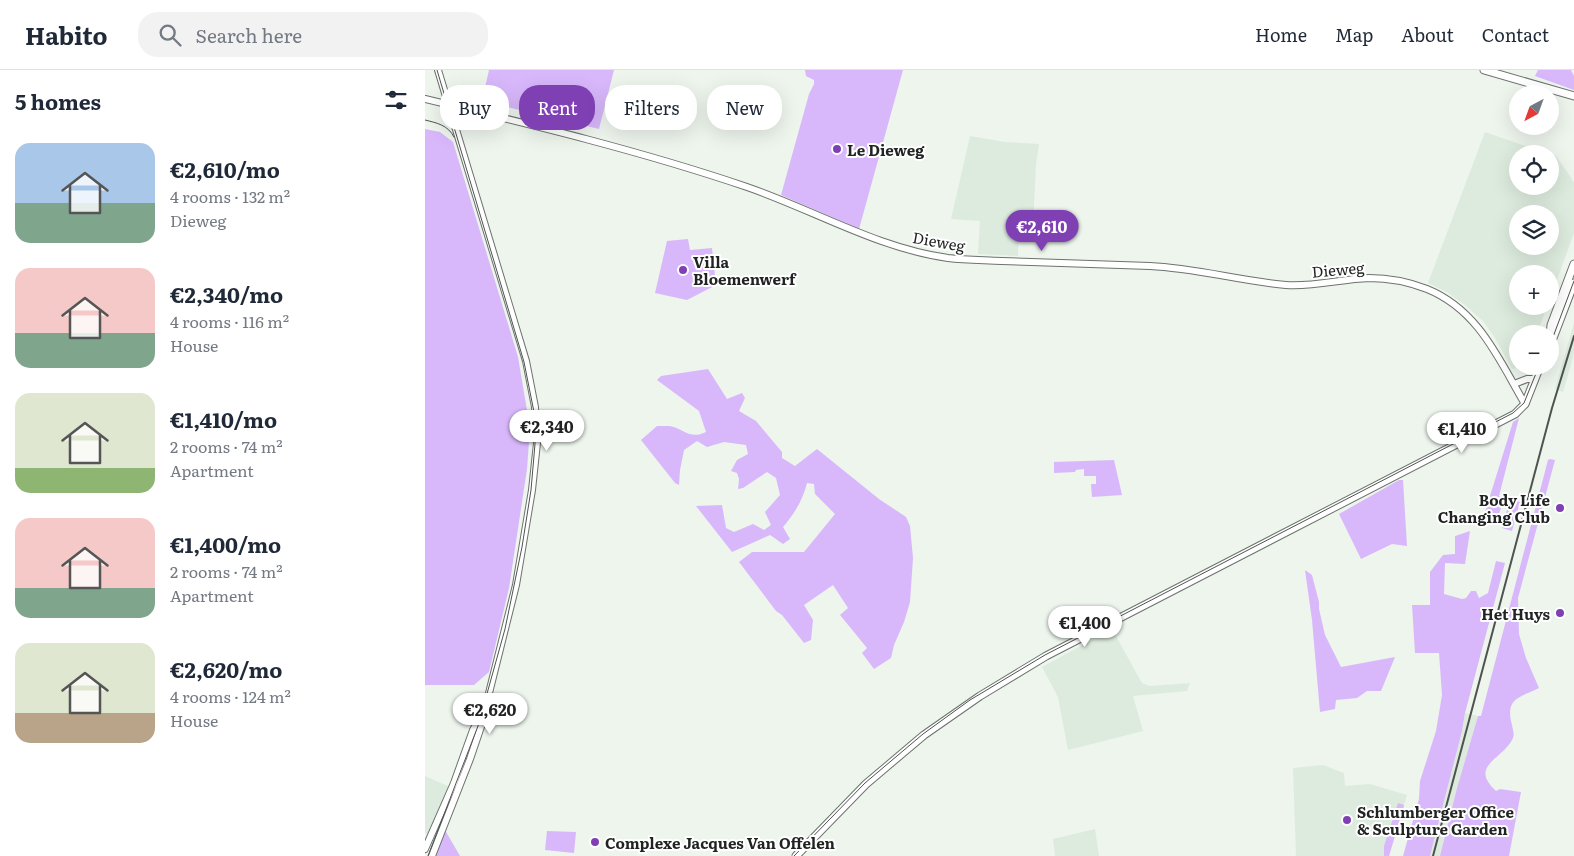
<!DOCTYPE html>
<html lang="en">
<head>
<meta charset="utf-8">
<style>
  body { margin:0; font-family:Literata,serif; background:#f2f2f3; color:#1f2937; height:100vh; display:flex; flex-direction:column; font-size:19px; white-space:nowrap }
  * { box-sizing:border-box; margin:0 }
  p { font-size:16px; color:#747a83 }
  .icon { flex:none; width:28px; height:28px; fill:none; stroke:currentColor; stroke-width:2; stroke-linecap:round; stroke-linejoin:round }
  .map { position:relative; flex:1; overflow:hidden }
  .drawer { display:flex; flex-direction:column; background:#fff; width:425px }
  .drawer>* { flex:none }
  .guide { position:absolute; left:15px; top:15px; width:475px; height:45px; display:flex; gap:10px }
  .needle { width:32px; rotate:221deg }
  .buttons { position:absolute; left:1084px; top:15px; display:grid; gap:10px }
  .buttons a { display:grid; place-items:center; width:50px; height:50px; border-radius:50%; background:#fff; box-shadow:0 5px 20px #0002; font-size:25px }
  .price { position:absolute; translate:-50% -42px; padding:0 11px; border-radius:18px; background:#fff; color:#222; font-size:16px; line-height:32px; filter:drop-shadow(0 1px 2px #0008) }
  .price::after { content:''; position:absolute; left:50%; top:30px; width:15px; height:11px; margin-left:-8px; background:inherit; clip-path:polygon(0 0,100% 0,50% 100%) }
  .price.active { background:#7f40b4; color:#fff }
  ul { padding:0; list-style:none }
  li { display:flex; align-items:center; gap:15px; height:125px; padding:0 15px }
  li span { display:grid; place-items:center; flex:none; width:140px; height:100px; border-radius:15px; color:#555 }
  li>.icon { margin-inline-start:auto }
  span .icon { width:60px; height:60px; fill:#fffc; stroke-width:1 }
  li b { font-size:21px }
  h2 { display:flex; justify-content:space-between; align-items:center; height:60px; padding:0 15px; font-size:21px }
  .tag { padding:0 18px; border-radius:20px; background:#fff; box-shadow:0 5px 20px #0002; font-size:18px; line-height:45px }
  .tag.active { background:#7f40b4; color:#fff }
  header { display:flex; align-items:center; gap:30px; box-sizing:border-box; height:70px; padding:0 25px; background:#fff; border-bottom:1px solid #e0e1e3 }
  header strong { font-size:24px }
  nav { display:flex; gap:28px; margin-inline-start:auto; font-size:18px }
  .search { width:350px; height:45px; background:#f2f2f3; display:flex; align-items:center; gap:12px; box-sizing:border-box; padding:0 18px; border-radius:20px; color:#747a83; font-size:19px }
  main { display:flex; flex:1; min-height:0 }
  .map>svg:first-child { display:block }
  .built { fill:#ddebde; fill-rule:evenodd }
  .green { fill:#d8b8fb }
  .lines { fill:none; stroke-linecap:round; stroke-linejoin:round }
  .tertiary-casing { stroke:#6c736d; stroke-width:8 }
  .secondary-casing { stroke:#6c736d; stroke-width:9 }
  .tertiary { stroke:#fff; stroke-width:6 }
  .secondary { stroke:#fff; stroke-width:7 }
  .tram { stroke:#4e534f; stroke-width:1 }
  .rail { stroke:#4e534f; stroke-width:2 }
  .poi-dot { fill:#7f40b4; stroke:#fff; stroke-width:2 }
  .labels { text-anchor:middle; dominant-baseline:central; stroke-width:4; stroke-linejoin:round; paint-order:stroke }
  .poi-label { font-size:15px; font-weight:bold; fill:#202321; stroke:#fff; text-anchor:start }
  .street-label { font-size:15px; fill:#202321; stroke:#fff }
</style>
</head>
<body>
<header>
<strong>Habito</strong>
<div class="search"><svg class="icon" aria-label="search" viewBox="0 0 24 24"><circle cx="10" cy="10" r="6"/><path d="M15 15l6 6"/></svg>Search here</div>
<nav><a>Home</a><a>Map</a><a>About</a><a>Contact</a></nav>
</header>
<main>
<section class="drawer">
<h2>5 homes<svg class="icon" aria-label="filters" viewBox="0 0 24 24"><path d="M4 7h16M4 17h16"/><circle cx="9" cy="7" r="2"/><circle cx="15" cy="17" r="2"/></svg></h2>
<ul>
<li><span style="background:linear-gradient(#a9c7e8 60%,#7fa58c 0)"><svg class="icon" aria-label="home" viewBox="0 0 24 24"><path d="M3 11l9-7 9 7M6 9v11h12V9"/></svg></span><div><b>€2,610/mo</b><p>4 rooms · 132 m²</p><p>Dieweg</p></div></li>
<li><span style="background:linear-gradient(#f6c9c9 65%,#7fa58c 0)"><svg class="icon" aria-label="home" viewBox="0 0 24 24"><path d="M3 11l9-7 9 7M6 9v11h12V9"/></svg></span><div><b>€2,340/mo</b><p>4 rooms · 116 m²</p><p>House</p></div></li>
<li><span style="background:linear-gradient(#dfe7d0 75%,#8fb573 0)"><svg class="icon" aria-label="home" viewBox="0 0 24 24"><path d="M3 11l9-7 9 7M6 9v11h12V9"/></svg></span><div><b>€1,410/mo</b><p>2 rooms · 74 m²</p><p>Apartment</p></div></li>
<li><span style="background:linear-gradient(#f6c9c9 70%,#7fa58c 0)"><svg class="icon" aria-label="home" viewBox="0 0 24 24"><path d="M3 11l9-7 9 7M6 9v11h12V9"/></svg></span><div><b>€1,400/mo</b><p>2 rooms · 74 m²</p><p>Apartment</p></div></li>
<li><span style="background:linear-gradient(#dfe7d0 70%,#b9a48a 0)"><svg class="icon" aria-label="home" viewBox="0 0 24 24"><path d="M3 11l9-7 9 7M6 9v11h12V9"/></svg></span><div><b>€2,620/mo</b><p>4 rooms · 124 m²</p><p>House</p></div></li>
</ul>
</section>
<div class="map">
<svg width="1149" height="786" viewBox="0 0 1149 786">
  <rect width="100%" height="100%" fill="#edf5ed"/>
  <path class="built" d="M1060,62l63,22h-31v32h33v-32l6,2 18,26v51l-24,66v-25h-33v32h30l-10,28h-20v32h13l-18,3 -17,-31 -12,-17 -18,-16 -20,-14 -17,-8zM1092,144h33v32h-33z
    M545,66l35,6 34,2 -3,21 -3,59h-14l-1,32 -40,-2 2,-33 -29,-2z
    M1149,253v31l-11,38 -8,-3z
    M687,559l30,54 8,3 40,-3 -3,8 -54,5 10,35 -75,19 -10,-53 -16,-30z
    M1040,643l13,3 -21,72 -17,68h-10l32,-125z
    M898,695l21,8 1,13 25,-2 37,11 -18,61h-93l-3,-88z
    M0,706l25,11 -20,45 -5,2z
    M670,759l4,27h-44l-2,-17z"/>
  <path class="green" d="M64,0h125l-15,59 -117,-28z
    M380,0h98l-44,159 -78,-34 28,-101 5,-10v-4l-8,-4z
    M1113,0h33l3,6v14l-39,-14z
    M0,59l15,3 13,10 65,215 12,71 -3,41 -18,119 -20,84 -15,13h-49z
    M263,169l2,11 22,-2 4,37 -29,15 -32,-7 12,-52z
    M283,299l19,30 15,-6 3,5 -6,13 17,10 26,31v6l13,8 22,-17 62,50 27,18 4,9 3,32 -3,44 -6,20 -10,23 -3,13 -17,11 -12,-16 5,-5 -27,-33 8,-7 -15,-23 -29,20 9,15 -2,20 -7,3 -22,-28 -6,-4 -37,-49 13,-10h52l31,-38 -20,-20 -1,-10 -7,-1c-4,17 -13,31 -24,44l7,12 -7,5 -13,-9 -38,17 -36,-46 26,-1 4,23 8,4 19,-8 11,6 7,-5 -6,-13 15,-17 -4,-17 -9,-6 -24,16 -5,1 1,-10 -2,-6 -6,-2 6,-11 11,-6 -2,-9 -22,-3 -17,5 -10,-6 -13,9 -4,20 -1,15 -4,-2 -34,-43 16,-14c4,0 9,0 13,0 14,3 20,14 36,6l-7,-21 -42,-31 4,-4z
    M1094,348l-20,78 5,2 -5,16 -18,11 32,-103z
    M1125,389l5,1 -37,138 1,36 7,24 13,30c-21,10 -34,11 -27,37 1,6 3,10 0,15 -11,20 -43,26 -16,51l4,-2 21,3 -12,64h-69l17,-68 21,-72h3l67,-256z
    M689,390l8,35 -30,2 -1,-13h5v-8h-12v-7l-8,1 -1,2 -21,1v-11z
    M974,410h4l4,66 -15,-2 -31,15 -22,-45z
    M1085,429l10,3 -8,29 -10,-3z
    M1045,461l-5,33 -20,-1 -1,31 18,5 4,-1 5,-7h5l3,7 9,-5 8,-32 9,2 -40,150 -3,18 -32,125h-27l16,-57 1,-18 16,-50 6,-36 -3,-42h-24l-3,-48h18v-33l13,-17 12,-1v-18z
    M880,500l7,5 7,27v7l6,26 16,32 54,-10 -14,34h-14l-10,7 -21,2 -1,9 -15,3 -8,-92z
    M973,733l6,2 -1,4 -14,47h-5v-10z
    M20,760l15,26h-25z
    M122,761l29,1 -2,21 -29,-3z"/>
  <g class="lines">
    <defs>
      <path id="tertiary" d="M0,29c108,26 216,52 322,88 67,23 130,61 201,71 18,2 36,2 54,3 49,2 99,3 148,5 46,2 90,15 136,19 28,2 55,-6 83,-7 19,0 40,4 58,11 52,21 72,71 98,115
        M1089,314l13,-5h8
        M0,779l29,-66 19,-53 12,-21 31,-124 16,-95 5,-47 -2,-36 -9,-46 -88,-291
        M7,786l38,-97 16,-47"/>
      <path id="secondary" d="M1059,0l90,26
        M1125,266l1,-11 23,-61
        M1125,276l24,-63
        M371,786l70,-72 58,-49 56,-39 66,-40 469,-242 10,-10 15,-38"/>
    </defs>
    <use href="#tertiary" class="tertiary-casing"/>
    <use href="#secondary" class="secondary-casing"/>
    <use href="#tertiary" class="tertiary"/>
    <use href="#secondary" class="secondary"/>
    <path class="tram" d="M0,50c12,3 23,5 29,17
      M1125,275l24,-64
      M3,786l50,-130 27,-97 17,-82 9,-57 4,-46v-27l-11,-55 -87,-292
      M369,786l71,-73 58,-49 47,-34 75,-45 468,-242 11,-10 15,-37"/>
    <path class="rail" d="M1008,786l119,-448 22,-72"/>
  </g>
  <g class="poi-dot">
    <circle cx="412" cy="79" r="5"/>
    <circle cx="258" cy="200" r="5"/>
    <circle cx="1135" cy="438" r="5"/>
    <circle cx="1135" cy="543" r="5"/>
    <circle cx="922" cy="750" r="5"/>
    <circle cx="170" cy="772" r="5"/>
  </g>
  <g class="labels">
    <g class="poi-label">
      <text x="422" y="79">Le Dieweg</text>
      <text x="268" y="191">Villa<tspan x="268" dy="17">Bloemenwerf</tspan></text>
      <text x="1125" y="429" text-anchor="end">Body Life<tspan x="1125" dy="17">Changing Club</tspan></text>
      <text x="1125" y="543" text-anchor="end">Het Huys</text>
      <text x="932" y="741">Schlumberger Office<tspan x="932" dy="17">&amp; Sculpture Garden</tspan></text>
      <text x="180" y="772">Complexe Jacques Van Offelen</text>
    </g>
    <g class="street-label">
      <text transform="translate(514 171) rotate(10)">Dieweg</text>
      <text transform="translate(913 199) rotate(-5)">Dieweg</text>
    </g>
  </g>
</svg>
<div class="buttons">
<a><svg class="needle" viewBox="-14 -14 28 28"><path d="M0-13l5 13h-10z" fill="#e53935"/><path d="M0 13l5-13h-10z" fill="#747a83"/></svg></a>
<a><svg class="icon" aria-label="locate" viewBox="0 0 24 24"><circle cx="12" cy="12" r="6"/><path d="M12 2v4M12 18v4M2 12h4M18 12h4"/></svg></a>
<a><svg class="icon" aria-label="layers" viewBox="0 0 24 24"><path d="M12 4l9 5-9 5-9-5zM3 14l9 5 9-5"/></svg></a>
<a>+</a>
<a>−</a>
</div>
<b class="price active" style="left:617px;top:182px">€2,610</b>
<b class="price" style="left:122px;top:382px">€2,340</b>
<b class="price" style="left:1037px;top:384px">€1,410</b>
<b class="price" style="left:660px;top:578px">€1,400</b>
<b class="price" style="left:65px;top:665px">€2,620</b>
<div class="guide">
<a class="tag">Buy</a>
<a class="tag active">Rent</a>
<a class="tag">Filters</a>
<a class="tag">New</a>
</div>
</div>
</main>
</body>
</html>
